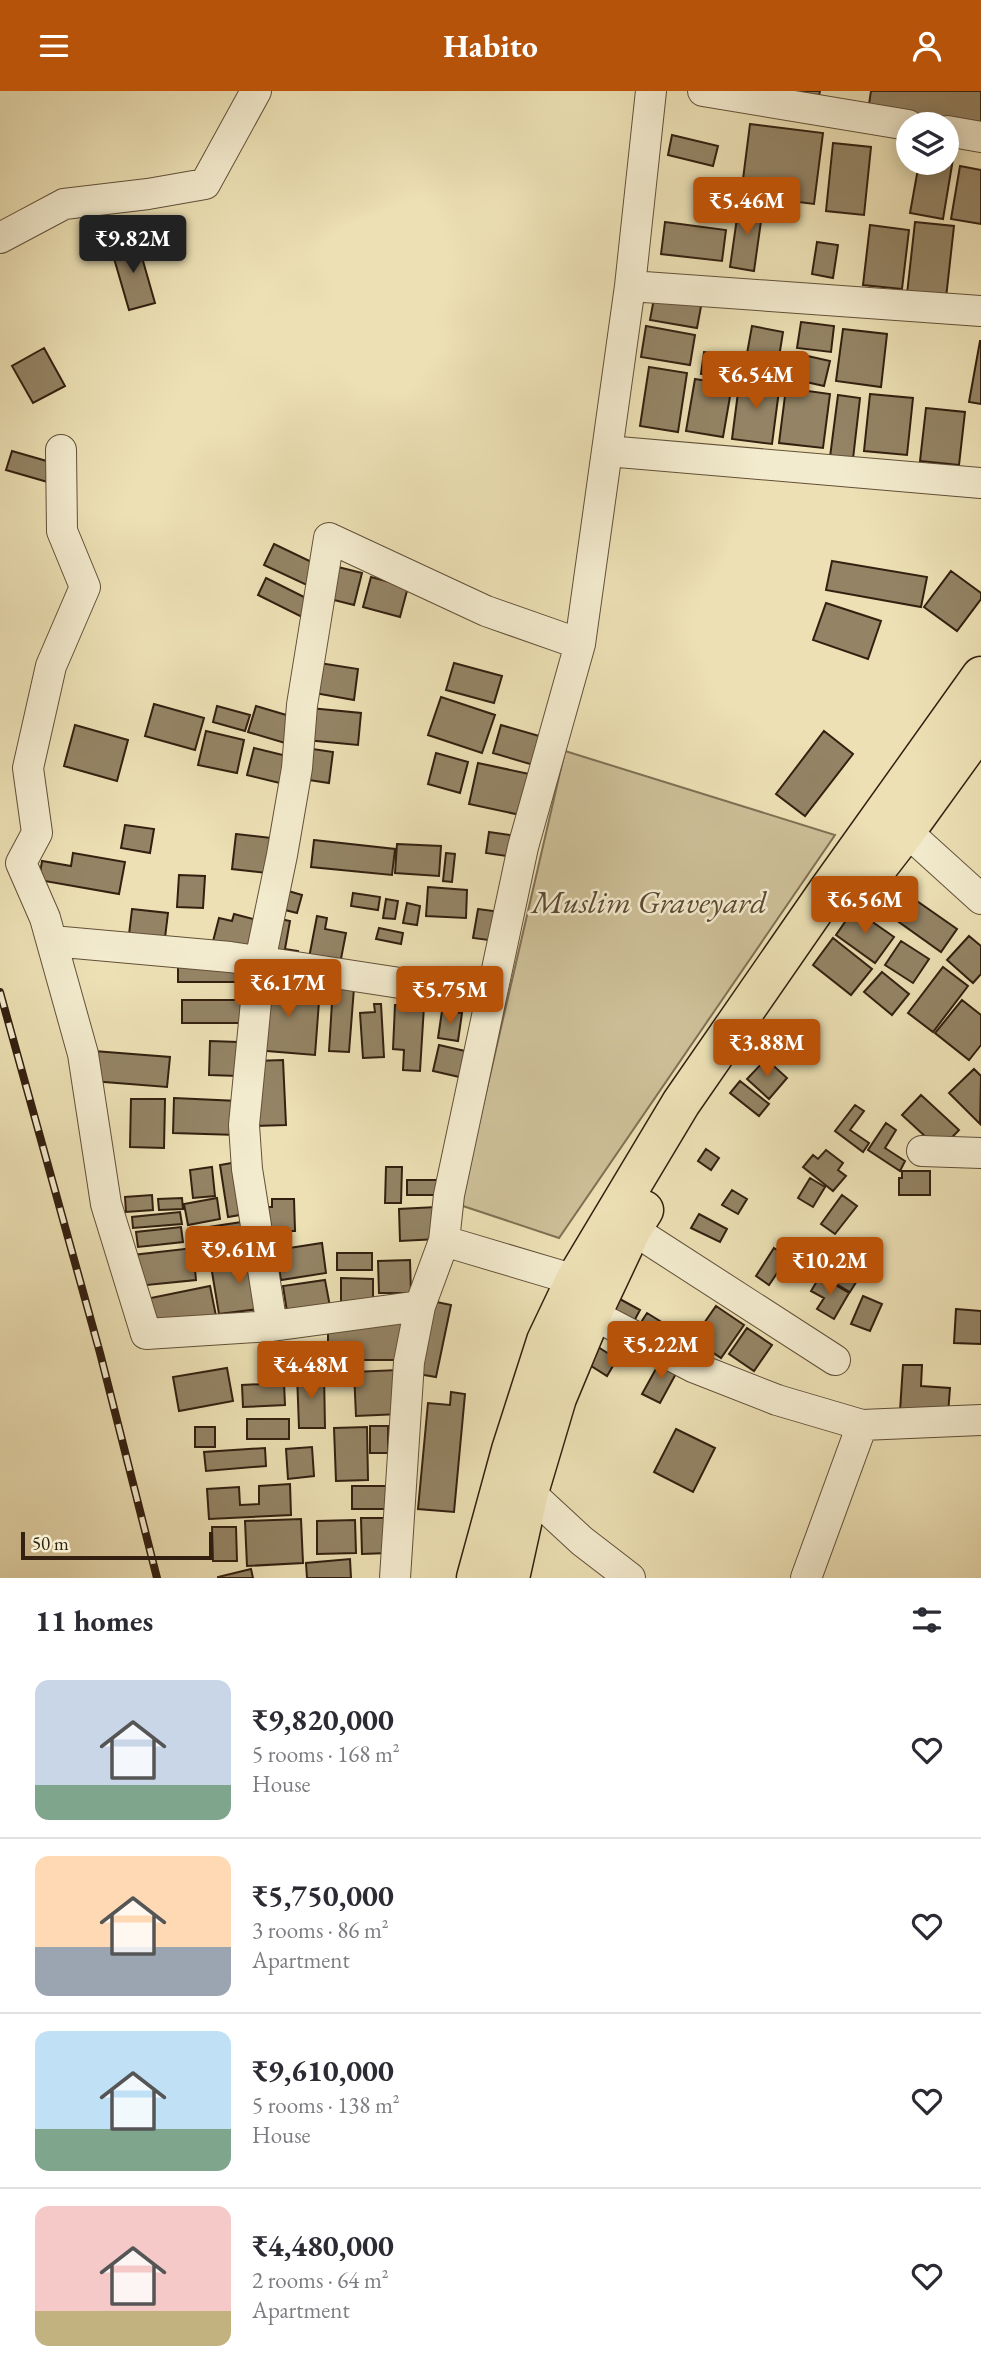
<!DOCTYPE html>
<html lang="en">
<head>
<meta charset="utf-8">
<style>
  body { margin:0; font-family:"EB Garamond",serif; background:#f7f7f7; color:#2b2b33; height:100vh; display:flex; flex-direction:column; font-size:26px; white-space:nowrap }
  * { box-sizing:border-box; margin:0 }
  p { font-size:23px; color:#7c7c81 }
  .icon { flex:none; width:38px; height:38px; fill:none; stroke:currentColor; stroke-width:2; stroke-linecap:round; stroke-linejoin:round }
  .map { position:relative; height:1487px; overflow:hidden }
  .sheet { display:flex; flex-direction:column; background:#fff; flex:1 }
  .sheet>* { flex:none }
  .tools { position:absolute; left:896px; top:21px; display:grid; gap:14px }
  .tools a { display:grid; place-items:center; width:63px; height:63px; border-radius:50%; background:#fff; box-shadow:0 4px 18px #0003; font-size:35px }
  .scale { position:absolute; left:21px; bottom:18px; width:192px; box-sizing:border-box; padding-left:7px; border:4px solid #342010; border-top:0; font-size:19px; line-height:24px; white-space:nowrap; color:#342010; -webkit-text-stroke:5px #f3ebce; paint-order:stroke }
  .price { position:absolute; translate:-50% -60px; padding:0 16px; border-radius:7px; background:#b45309; color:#fff; font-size:23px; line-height:46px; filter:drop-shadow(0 2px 4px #0008) }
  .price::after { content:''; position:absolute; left:50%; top:42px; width:21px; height:16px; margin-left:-10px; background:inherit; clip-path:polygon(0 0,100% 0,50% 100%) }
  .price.on { background:#222; color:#fff }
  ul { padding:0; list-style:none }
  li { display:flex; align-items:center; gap:21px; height:175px; padding:0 35px }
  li+li { border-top:2px solid #e1e1e2 }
  li span { display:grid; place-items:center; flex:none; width:196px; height:140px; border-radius:14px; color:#555 }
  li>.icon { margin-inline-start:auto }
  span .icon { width:84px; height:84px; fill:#fffc; stroke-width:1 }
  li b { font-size:30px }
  h2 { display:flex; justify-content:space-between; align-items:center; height:84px; padding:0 35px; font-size:30px }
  header { display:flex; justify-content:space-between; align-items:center; height:91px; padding:0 35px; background:#b45309; color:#fff; font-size:32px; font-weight:700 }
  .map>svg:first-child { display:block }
  .green { fill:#cdbf98; stroke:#807054; stroke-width:2 }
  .building { fill:#948465; stroke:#342010; stroke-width:2 }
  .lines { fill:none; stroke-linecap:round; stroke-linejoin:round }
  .minor-casing { stroke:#625039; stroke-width:32 }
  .highway-casing { stroke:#342010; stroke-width:41 }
  .minor { stroke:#f3ebce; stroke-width:30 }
  .highway { stroke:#ece0b4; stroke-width:38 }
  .rail-casing { stroke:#342010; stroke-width:8 }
  .rail { stroke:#f3ebce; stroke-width:5; stroke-dasharray:16; stroke-linecap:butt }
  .labels { text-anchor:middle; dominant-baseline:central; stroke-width:5; stroke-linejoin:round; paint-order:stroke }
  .park-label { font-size:32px; font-style:italic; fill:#5a4832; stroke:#f3ebce }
</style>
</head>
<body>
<header><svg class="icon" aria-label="menu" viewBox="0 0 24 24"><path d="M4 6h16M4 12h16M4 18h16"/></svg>Habito<svg class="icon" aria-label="person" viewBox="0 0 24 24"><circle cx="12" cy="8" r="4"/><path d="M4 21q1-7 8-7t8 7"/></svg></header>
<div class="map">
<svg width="981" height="1487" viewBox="0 0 981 1487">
  <rect width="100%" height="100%" fill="#ece0b4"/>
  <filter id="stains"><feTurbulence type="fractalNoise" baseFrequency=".00286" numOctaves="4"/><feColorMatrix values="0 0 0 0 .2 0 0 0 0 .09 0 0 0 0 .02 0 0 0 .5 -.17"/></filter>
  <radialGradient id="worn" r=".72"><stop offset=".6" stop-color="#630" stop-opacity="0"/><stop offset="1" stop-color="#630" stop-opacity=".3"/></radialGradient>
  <path class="green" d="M565,660l270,84 -276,403 -99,-33z"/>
  <path class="building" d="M764,0h56l-2,9z
    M871,0h110v36l-113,-16z
    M750,33l73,9 -9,71 -73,-9z
    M672,44l46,11 -5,20 -45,-11z
    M833,52l38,4 -7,68 -38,-4z
    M947,67l6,1 -10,60 -33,-6 9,-50h28z
    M960,75l21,4v54l-30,-5z
    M739,113l24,3 -9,64 -24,-4z
    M665,131l61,8 -4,31 -61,-7z
    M915,131l39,4 -8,72 -39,-4z
    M870,134l39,5 -7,59 -39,-4z
    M137,149l18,63 -26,7 -18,-62z
    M817,151l21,3 -5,33 -21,-4z
    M655,202l47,8 -5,27 -47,-8z
    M801,231l33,4 -3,26 -34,-4z
    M646,235l49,9 -5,30 -49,-8z
    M752,235l31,6 -7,44 -32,-6z
    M843,238l44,5 -6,53 -45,-6z
    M980,250h1v63l-12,-2z
    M44,257l21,38 -32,17 -21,-37z
    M704,261l32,4 -4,22 -31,-4z
    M794,262l36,8 -6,25 -36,-8z
    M649,276l38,6 -9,59 -38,-6z
    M740,286l40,6 -8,61 -40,-5z
    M695,288l37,6 -9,52 -37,-6z
    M786,297l44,6 -7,54 -44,-5z
    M870,303l43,4 -6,57 -43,-4z
    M838,304l22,3 -7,61 -23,-2z
    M926,317l39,4 -6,53 -39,-4z
    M12,360l45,13 -6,19 -45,-13z
    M274,453l46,22 -9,21 -47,-22z
    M832,470l95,16 -6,30 -95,-17z
    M334,475l28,7 -8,32 -28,-7z
    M951,480l30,22v6l-24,32 -33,-24z
    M371,486l37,10 -8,30 -37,-10z
    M266,487l52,26 -8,17 -52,-26z
    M826,512l55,18 -13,38 -55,-19z
    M313,571l45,7 -4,31 -45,-8z
    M454,572l48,13 -8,27 -48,-13z
    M441,606l54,18 -13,38 -54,-18z
    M154,613l50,14 -9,32 -50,-14z
    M217,615l33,9 -5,16 -32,-9z
    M256,615l37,11 -8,26 -37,-11z
    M310,617l51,5 -3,32 -52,-5z
    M75,634l53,15 -11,41 -53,-15z
    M501,634l45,13 -9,28 -44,-13z
    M206,640l38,9 -7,33 -39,-8z
    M824,640l29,23 -48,62 -29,-22z
    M254,657l41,10 -7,27 -41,-10z
    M306,657l27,4 -4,31 -27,-4z
    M436,662l32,9 -8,31 -32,-9z
    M478,672l56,12 -9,41 -56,-12z
    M125,734l29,4 -4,24 -29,-5z
    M489,741l28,4 -3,21 -28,-4z
    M236,743l43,5 -4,35 -43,-5z
    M314,749l81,9 -3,26 -81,-8z
    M397,753l44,2 -2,30 -44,-3z
    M73,762l52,9 -6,32 -80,-14 3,-19 29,5z
    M446,762l9,1 -3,28 -9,-1z
    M179,784l26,1 -2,32 -26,-1z
    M884,787l73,51 -16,23 -73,-52z
    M428,796l39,3 -1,28 -40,-2z
    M278,797l24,7 -5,18 -24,-6z
    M353,802l27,4 -2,13 -27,-4z
    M386,808l12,2 -3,18 -12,-1z
    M407,812l13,3 -3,19 -14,-2z
    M132,818l36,4 -4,33 -36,-3z
    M478,818l23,3 -5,29 -23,-3z
    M854,818l40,28 -19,26 -39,-28z
    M234,823l31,8 -9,38 -45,-11 8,-31 13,3z
    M317,825l10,2 -2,11 21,4 -7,36 -31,-6z
    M271,826l19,4 -5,28 13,2 -2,13 -32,-6z
    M379,837l24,5 -2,11 -25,-5z
    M969,845l12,10v28l-8,9 -26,-23z
    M833,847l39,31 -21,26 -38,-30z
    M901,850l28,18 -16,24 -28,-18z
    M178,869h61v22h-61z
    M943,876l25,19 -35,46 -25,-19z
    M882,881l27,22 -17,21 -28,-23z
    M260,892l60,5 -5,67 -60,-5z
    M333,895l21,2 -5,64 -20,-1z
    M182,909h61v23h-61z
    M962,909l19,15v30l-12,15 -34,-27z
    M374,913h7l3,53 -21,1 -3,-45 15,-1z
    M395,914l29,1 -4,65 -17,-1 1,-20 -11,-1z
    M442,920l20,2 -4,28 -20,-3z
    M210,950l28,1v34l-29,-1z
    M439,954l35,8 -6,26 -35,-8z
    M94,960l76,6 -3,30 -75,-6z
    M766,968l21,19 -18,21 -22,-20z
    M283,969l3,65 -31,1 -3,-65z
    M974,978l7,7 -1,48 -31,-31z
    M740,990l29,23 -10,12 -29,-23z
    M921,1004l38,35 -19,20 -38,-35z
    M174,1007l64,3 -1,34 -64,-2z
    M131,1008h34l-1,49 -34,-1z
    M855,1014l9,6 -14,19 19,13 -6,9 -28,-21z
    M886,1032l10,7 -11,18 20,13 -5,10 -32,-21z
    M706,1058l13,9 -8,12 -13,-9z
    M826,1059l17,13 -5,7 8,6 -13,15 -30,-24 10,-12 5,4z
    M243,1070l9,52 -24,4 -8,-52z
    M212,1076l3,29 -22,2 -3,-28z
    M386,1076h16l-1,36h-16z
    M902,1080h28v24h-31v-17h3z
    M810,1087l15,9 -12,20 -15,-9z
    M407,1089h34v15h-34z
    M732,1099l15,9 -9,15 -16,-9z
    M152,1104l1,15 -27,2 -1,-15z
    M842,1104l15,11 -22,28 -14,-10z
    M182,1107l1,11 -24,1 -1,-11z
    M217,1107l3,21 -32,6 -4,-21z
    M272,1108h22l1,32h-34v-24h11z
    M436,1116l2,32 -38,2 -1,-32z
    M180,1121l2,12 -49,4 -1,-11z
    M699,1123l28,15 -7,13 -29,-14z
    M255,1129l2,17 -59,9 -3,-17z
    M181,1136l2,15 -45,5 -2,-15z
    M786,1151l16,10 -6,9 -16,-10z
    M322,1152l4,30 -45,7 -5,-30z
    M193,1157l3,32 -59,6 -4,-31z
    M774,1157l14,9 -19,28 -13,-9z
    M806,1158l13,7 -8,12 -12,-8z
    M337,1162h35v17h-35z
    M819,1166l39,22 -8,13 -38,-22z
    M259,1167l8,50 -48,6 -8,-48z
    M410,1169l1,33h-32l-1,-32z
    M820,1185l29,17 -15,26 -17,-10 7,-11 -13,-7z
    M341,1187l32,1v29h-32z
    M325,1189l6,32 -43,6 -5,-32z
    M210,1195l6,30 -69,13 -6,-29z
    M607,1201l33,18 -8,15 -33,-19z
    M863,1205l19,8 -12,27 -19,-7z
    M427,1209l24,5 -15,72 -24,-4z
    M716,1215l28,19 -23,33 -28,-19z
    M956,1218l25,2v33l-27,-1z
    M647,1222l21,13 -9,14 -21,-13z
    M328,1231h74v38h-74z
    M747,1237l25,17 -18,26 -25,-17z
    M587,1249l30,19 -10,17 -30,-19z
    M662,1267l17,10 -19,35 -18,-9z
    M903,1274h19l-1,21 29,2 -2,26 -48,-3z
    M227,1277l6,33 -54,10 -6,-34z
    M398,1279l2,44 -44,2 -2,-44z
    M324,1282l1,55h-26l-2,-54z
    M284,1292l1,22 -42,2 -1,-22z
    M451,1301l14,2 -11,118 -36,-3 10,-106 22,2z
    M247,1328h42v20h-42z
    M370,1335h18v27h-18z
    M195,1336h20v20h-20z
    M367,1336l1,53 -32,1 -2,-53z
    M676,1338l39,19 -22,44 -39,-20z
    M312,1356l2,29 -26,3 -2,-30z
    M265,1357l1,18 -60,5 -2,-19z
    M290,1393l1,31 -82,4 -2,-30 32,-2 1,18 19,-1v-18z
    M352,1395h35v23h-35z
    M361,1427h27v35l-26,1z
    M301,1428l2,44 -56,3 -2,-45z
    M355,1429l1,33 -39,1v-33z
    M212,1436h24l1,34h-24z
    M350,1468l1,19h-44l-1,-15z
    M251,1478l2,9h-35v-1z"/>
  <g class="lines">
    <defs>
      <path id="minor" d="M703,0l205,34
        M947,40l34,6
        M0,147l64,-34 84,-10 57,-10 51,-93
        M630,195l351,25
        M61,359l1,81 23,56 -34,79 -23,102 9,65 -16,30 24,55 38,136 23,150 40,130 126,-8 148,-20
        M607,360l374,32
        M906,740l75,68
        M52,850l178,16 261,40
        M922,1060l59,2
        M632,1138l203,131
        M444,1150l131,39 19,9
        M592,1223l101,53 84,33 85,25 119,-5
        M272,1235l-25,-157 -3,-44 16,-164 22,-106 15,-87 5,-63 27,-167 157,73 94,33
        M529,1401l53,49 48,37
        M395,1487l14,-216 11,-56 24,-65 5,-46 74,-348 57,-203 50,-358 21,-195
        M806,1487l56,-153"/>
      <path id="highway" d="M858,802l48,-62 75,-104
        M476,1487l35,-128 35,-109 29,-61 106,-177 148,-214 152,-213
        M510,1487l19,-86 28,-94 35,-84 40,-85 12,-19"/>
    </defs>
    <use href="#minor" class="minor-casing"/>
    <use href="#highway" class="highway-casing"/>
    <use href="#minor" class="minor"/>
    <use href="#highway" class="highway"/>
    <defs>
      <path id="rail" d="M0,901l100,361 57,225"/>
    </defs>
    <use href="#rail" class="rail-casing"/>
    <use href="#rail" class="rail"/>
  </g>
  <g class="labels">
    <g class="park-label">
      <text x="649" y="811">Muslim Graveyard</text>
    </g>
  </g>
  <rect width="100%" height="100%" filter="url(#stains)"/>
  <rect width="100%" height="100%" fill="url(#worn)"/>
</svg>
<div class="tools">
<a><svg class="icon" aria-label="layers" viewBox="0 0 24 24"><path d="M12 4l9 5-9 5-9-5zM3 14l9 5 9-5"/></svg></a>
</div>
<div class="scale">50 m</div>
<b class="price" style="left:747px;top:146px">₹5.46M</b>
<b class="price on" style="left:133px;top:184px">₹9.82M</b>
<b class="price" style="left:756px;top:320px">₹6.54M</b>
<b class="price" style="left:865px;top:845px">₹6.56M</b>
<b class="price" style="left:288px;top:928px">₹6.17M</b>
<b class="price" style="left:450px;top:935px">₹5.75M</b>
<b class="price" style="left:767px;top:988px">₹3.88M</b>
<b class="price" style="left:239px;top:1195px">₹9.61M</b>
<b class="price" style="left:830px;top:1206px">₹10.2M</b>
<b class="price" style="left:661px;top:1290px">₹5.22M</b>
<b class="price" style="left:311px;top:1310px">₹4.48M</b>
</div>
<section class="sheet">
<h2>11 homes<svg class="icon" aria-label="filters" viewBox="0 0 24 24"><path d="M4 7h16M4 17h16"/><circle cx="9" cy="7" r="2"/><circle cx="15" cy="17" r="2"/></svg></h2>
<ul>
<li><span style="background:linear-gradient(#c9d6e8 75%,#7fa58c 0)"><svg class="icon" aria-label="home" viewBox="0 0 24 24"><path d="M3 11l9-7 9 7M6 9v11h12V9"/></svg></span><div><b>₹9,820,000</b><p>5 rooms · 168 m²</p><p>House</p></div><svg class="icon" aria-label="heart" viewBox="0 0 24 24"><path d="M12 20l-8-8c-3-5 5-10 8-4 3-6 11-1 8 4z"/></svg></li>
<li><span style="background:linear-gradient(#ffd9b3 65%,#9aa5b1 0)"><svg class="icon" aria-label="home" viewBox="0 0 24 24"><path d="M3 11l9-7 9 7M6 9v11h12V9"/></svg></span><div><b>₹5,750,000</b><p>3 rooms · 86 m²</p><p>Apartment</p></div><svg class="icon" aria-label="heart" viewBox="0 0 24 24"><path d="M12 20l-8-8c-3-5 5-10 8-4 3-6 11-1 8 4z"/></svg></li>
<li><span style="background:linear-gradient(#bfe0f5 70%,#7fa58c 0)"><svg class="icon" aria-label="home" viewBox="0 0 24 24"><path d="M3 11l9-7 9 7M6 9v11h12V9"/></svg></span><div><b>₹9,610,000</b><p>5 rooms · 138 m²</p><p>House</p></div><svg class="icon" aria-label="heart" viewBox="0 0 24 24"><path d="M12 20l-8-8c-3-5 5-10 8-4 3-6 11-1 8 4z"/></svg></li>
<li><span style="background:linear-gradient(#f6c9c9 75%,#c2b280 0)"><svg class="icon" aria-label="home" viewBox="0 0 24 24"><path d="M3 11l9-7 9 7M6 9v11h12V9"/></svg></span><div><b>₹4,480,000</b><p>2 rooms · 64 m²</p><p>Apartment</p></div><svg class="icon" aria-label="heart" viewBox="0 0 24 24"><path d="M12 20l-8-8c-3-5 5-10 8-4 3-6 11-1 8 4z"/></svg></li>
</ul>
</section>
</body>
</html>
